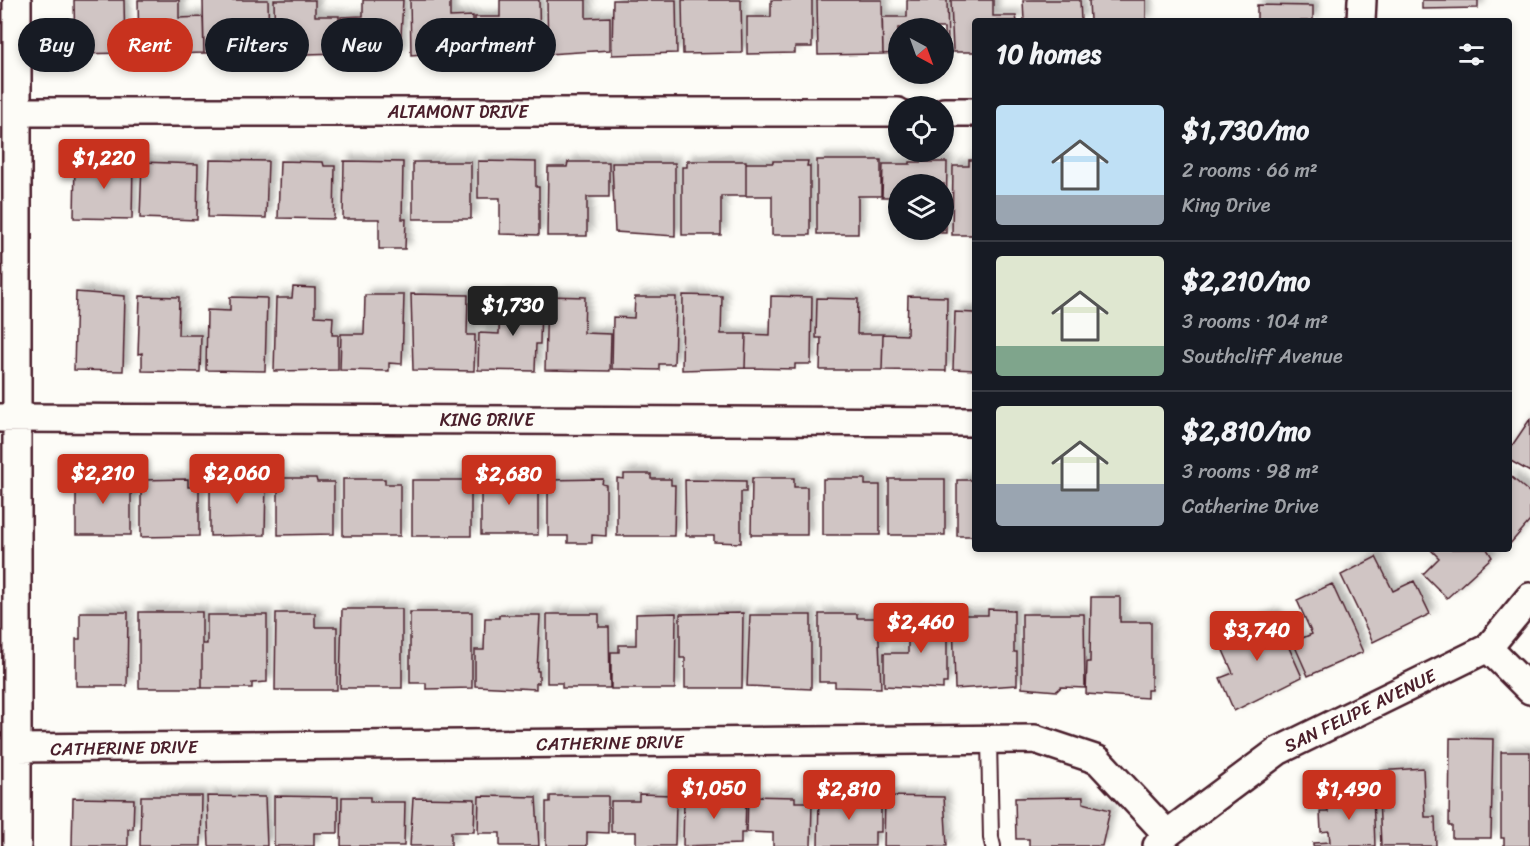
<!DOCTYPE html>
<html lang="en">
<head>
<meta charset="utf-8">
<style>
  body { margin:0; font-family:Sriracha,sans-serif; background:#20242c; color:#f1f3f6; height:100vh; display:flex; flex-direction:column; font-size:22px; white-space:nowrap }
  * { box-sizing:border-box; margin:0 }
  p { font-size:20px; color:#9ea1a6 }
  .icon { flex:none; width:33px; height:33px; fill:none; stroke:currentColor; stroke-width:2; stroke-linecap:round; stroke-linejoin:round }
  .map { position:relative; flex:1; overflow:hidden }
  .panel { position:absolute; left:972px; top:18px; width:540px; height:534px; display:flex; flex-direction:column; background:#171b24; border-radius:6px; box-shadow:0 3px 9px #0003 }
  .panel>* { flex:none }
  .hud { position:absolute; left:18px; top:18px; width:570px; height:54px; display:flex; gap:12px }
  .needle { width:39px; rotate:139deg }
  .tools { position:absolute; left:888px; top:18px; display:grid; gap:12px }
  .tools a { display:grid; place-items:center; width:66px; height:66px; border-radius:50%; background:#171b24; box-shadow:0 3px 9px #0003; font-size:30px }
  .price { position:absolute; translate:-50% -51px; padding:0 14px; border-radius:6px; background:#c8321e; color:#fff; font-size:20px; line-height:39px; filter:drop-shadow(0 2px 3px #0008) }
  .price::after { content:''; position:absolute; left:50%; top:36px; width:18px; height:14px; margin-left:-9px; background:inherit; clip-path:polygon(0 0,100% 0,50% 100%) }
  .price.current { background:#222; color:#fff }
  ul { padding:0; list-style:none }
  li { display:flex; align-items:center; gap:18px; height:150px; padding:0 24px }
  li+li { border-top:2px solid #363941 }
  li span { display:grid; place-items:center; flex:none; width:168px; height:120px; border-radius:6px; color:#555 }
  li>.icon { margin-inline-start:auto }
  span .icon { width:72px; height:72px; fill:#fffc; stroke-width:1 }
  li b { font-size:26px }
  h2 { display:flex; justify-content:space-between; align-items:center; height:72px; padding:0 24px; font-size:26px }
  .chip { padding:0 21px; border-radius:27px; background:#171b24; box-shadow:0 3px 9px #0003; font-size:21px; line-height:54px }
  .chip.current { background:#c8321e; color:#fff }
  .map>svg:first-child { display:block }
  .building { fill:#d0c5c4; stroke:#4a1f2b; stroke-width:1.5; filter:url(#shadow) }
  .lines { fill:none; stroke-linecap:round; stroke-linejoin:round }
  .service-casing { stroke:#4a1f2b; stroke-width:18 }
  .minor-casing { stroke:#4a1f2b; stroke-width:32 }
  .service { stroke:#fdfcf7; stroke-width:14 }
  .minor { stroke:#fdfcf7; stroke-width:27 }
  .labels { text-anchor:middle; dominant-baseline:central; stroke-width:4.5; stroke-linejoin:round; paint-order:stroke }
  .street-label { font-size:18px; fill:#4a1f2b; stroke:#fdfcf7 }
</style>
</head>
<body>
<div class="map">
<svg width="1530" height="846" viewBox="0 0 1530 846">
  <defs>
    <filter id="shadow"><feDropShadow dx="5.5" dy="-5.5" stdDeviation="3" flood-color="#0004"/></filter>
  </defs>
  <rect width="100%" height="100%" fill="#fdfcf7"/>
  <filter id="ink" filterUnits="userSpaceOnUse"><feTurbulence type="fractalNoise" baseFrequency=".0167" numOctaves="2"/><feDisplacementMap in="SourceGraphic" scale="12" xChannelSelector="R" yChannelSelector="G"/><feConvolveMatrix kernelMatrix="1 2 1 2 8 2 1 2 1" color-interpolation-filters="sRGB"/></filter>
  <g filter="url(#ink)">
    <path class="building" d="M74,0h50l1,53 -50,1z
      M138,0h41v18l24,-1 1,36 -33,1 -1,-6 -31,1z
      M203,0h65l1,47h-17v5l-48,1z
      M274,0h41v16h24v37l-64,2z
      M363,0h40l-3,54 -59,1v-38l22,-1z
      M410,0h40v17l23,-1v34l-62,5z
      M500,0h39l1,53 -64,1 -1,-37h25z
      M547,0h39v18l24,-1v33l-62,4z
      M613,0h63l1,53 -65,2z
      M682,0h59l1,53 -59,1z
      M771,0h41v47h-17v6l-48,1v-37h24z
      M817,0h65l1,54 -65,1z
      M907,0h40l1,47h-4v-19h-46v25l-15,1 -1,-37h25z
      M951,0h42v16h23l1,5h-42v31h-22z
      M1023,0h57l1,21h-57z
      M1089,0h57v21h-56z
      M1422,0h56v8l-56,1z
      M1257,5l56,1v15h-56z
      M75,160l58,1 -1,58 -58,-1z
      M210,160l58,1 -2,57 -58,-1z
      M817,160h64v36h-23v38h-41z
      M969,160h6v75h-23l1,-69h16z
      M280,161l43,1 1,4h11l-1,53 -56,-1z
      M344,161l59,1 -1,57h4l-1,30h-26v-30h-36z
      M478,161l58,1v25h3v48l-39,-1v-36h-22z
      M687,161h59v35h-25v39h-39v-68h5z
      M773,161h35l-1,5h3v69h-38v-39h-26v-33h27z
      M142,162l56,2 -1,56 -57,-2z
      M413,162h58v57h-58z
      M568,162h41v35h-22v39h-40l1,-69h19z
      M910,162h37l-1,71h-39v-3h37v-46h-46v13h-16l1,-33h27z
      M612,163h63v73l-60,-4z
      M293,287l22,1v28l18,1 -1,18h6v35l-64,1 2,-73h16z
      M76,292l49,4 -2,75 -49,-1z
      M411,294l57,1 -1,40h8l-1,36 -61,-1z
      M365,295h39l-2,69 -13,-1v8l-49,-1 1,-36h23z
      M683,295l39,1 -1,38h25l-1,34 -63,2z
      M140,296l39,1 -1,38h23l-1,37 -58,-1v-18l-4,1z
      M547,296l38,1 -1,36 27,1 -1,37 -65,-1z
      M771,296l41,1 -1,67h-16v5l-50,-1 1,-34 24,1z
      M908,296l39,1 -1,74 -64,-1 1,-36 24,1z
      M230,297l37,1 -2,73 -59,-1 1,-60 23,1z
      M500,297l41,1 -1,46h-4l-1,27 -57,-1 1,-37 20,1z
      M635,297h41l-2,67h-15v6l-47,-1 1,-52 21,1z
      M817,298l41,1 -1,35h26l-1,36h-62l1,-32h-5z
      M955,312l20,1v57l-22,-1z
      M1530,419v53l-21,-12v-10z
      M210,472h33l1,7h22l-1,56 -55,1z
      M624,474h27v5h20v6h4l-1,51h-57v-58l7,1z
      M481,475l54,3v6l3,-1v52h-57z
      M1509,475l21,18v28l-21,24z
      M131,476v59h-55v-45h-3v-13z
      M278,478h38l1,4h17v52l-56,1z
      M752,478h42v9h13v48h-56z
      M188,479v8h11v49l-58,1v-57z
      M343,479h42v5h15v52h-57z
      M603,479l-1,5 4,1v51l-14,-1v8h-24v-7h-20v-56z
      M823,479h42v6h15v50h-57z
      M889,479h56v56h-56z
      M412,480h59v56h-59z
      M685,480l61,1v11h-5v51l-27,-1v-6h-28z
      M957,480h18v56h-18z
      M1430,549h57l5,8 -45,41 -24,-24 16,-16z
      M1376,557l17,34 21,-10 16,33 -57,28 -32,-67z
      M1332,584l31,68 -55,24 -15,-34 19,-8 -15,-34z
      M1091,597h29v25h31v68h-4v8l-61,-4 1,-32h3z
      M342,609h60v79h-62z
      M988,609l26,1v42h3v33l-62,4 -2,-74h35z
      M80,612h48l-1,74h-51v-47h4z
      M139,612h63v76h-63z
      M410,612h62v76l-46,1v-6h-16z
      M908,612h39v71h-4v6l-59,-3v-33h24z
      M276,613h39v14h22v63h-62z
      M676,613l-1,76h-64v-37h8v-7h17v-31z
      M743,613l-1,75h-57v-30h-5v-44z
      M547,614h52v13h10l1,61h-48v-5h-15z
      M819,614h38v4h21l3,70 -46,-1v-5h-16z
      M1022,614h62l1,74 -24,-1 -4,4 -35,-3z
      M1274,614l28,63 -68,34 -14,-33 13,-5 -15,-34z
      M207,615h60v67l-15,1v5h-50v-44h5z
      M499,615h41l-3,56h2v12h-3v6l-61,-3v-36h9l1,-32h14z
      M750,615h61v74l-64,-3z
      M1450,738l43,1 -2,99h-39v-12h-3z
      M1501,752h29v94h-26v-8h-3z
      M1423,768l2,49h10l1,29h-55l-3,-75z
      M639,794l33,1v6l4,1 -1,44h-39v-14h-25v-31h28z
      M1373,794l2,52h-62v-3l17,-1 -1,-11 -8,1 -1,-20h8l-1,-16z
      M141,796h61l-1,50h-61z
      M207,796l58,1 2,49h-58z
      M274,796l64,1v36h-24v13h-40z
      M479,796l57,1 3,49h-39v-13h-22z
      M550,796h58v37l-21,-1v14h-41v-44h4z
      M684,796l62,1 -1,36h-4v11l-58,2z
      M748,796l47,1v5h17l-1,44h-38v-13l-26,-1z
      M819,796h62v36h-6v14h-57z
      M885,796l59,1 3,49h-63z
      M342,797h28v5h35l-1,44h-63z
      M1083,797v6l27,7 -8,36h-73v-7h-13l-1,-41z
      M73,798l61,1 -1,30h-5v17h-56z
      M413,798l62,1 -1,33h-23v14h-41z"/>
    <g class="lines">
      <defs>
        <path id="service" d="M989,740l2,98 2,8"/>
        <path id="minor" d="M1361,21l1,-21
          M17,112h881
          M944,112h31
          M0,418l975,4
          M1488,648l42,42
          M17,748l1018,-9 63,21 69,74
          M17,846v-846
          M1157,846l10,-12 111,-83 210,-103 42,-51"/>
      </defs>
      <use href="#service" class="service-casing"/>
      <use href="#minor" class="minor-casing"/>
      <use href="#service" class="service"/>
      <use href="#minor" class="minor"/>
    </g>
  </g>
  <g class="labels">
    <g class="street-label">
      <text x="458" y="112">ALTAMONT DRIVE</text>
      <text x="487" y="420">KING DRIVE</text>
      <text transform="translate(1360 711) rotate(-26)">SAN FELIPE AVENUE</text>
      <text transform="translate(610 743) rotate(-1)">CATHERINE DRIVE</text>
      <text transform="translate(124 748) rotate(-1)">CATHERINE DRIVE</text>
    </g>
  </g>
</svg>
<div class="tools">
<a><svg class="needle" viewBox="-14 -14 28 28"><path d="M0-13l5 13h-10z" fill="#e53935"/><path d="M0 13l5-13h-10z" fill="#9ea1a6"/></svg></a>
<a><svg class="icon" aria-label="locate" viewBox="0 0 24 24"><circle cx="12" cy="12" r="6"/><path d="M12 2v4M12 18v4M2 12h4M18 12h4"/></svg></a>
<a><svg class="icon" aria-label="layers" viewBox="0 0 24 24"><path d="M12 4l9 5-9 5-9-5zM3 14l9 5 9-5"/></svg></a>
</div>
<b class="price" style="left:104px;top:190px">$1,220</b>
<b class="price current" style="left:513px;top:337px">$1,730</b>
<b class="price" style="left:103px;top:505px">$2,210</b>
<b class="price" style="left:237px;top:505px">$2,060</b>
<b class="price" style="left:509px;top:506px">$2,680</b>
<b class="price" style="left:921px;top:654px">$2,460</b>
<b class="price" style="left:1257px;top:662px">$3,740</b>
<b class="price" style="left:714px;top:820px">$1,050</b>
<b class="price" style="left:849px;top:821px">$2,810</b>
<b class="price" style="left:1349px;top:821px">$1,490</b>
<div class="hud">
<a class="chip">Buy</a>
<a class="chip current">Rent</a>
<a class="chip">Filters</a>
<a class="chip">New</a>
<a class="chip">Apartment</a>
</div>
<section class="panel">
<h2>10 homes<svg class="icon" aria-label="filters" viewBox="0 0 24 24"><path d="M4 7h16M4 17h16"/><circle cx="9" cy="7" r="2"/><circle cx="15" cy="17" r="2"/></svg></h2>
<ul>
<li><span style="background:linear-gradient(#bfe0f5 75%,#9aa5b1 0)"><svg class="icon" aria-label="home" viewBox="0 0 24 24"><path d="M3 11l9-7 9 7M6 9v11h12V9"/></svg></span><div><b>$1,730/mo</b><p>2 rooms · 66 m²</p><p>King Drive</p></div></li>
<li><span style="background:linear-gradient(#dfe7d0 75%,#7fa58c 0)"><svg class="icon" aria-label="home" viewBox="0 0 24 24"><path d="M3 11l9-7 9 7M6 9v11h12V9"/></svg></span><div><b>$2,210/mo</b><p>3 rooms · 104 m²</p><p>Southcliff Avenue</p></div></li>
<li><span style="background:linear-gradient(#dfe7d0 65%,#9aa5b1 0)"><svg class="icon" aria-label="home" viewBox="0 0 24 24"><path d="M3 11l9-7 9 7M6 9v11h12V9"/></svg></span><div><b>$2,810/mo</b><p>3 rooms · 98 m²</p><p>Catherine Drive</p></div></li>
</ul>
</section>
</div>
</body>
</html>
